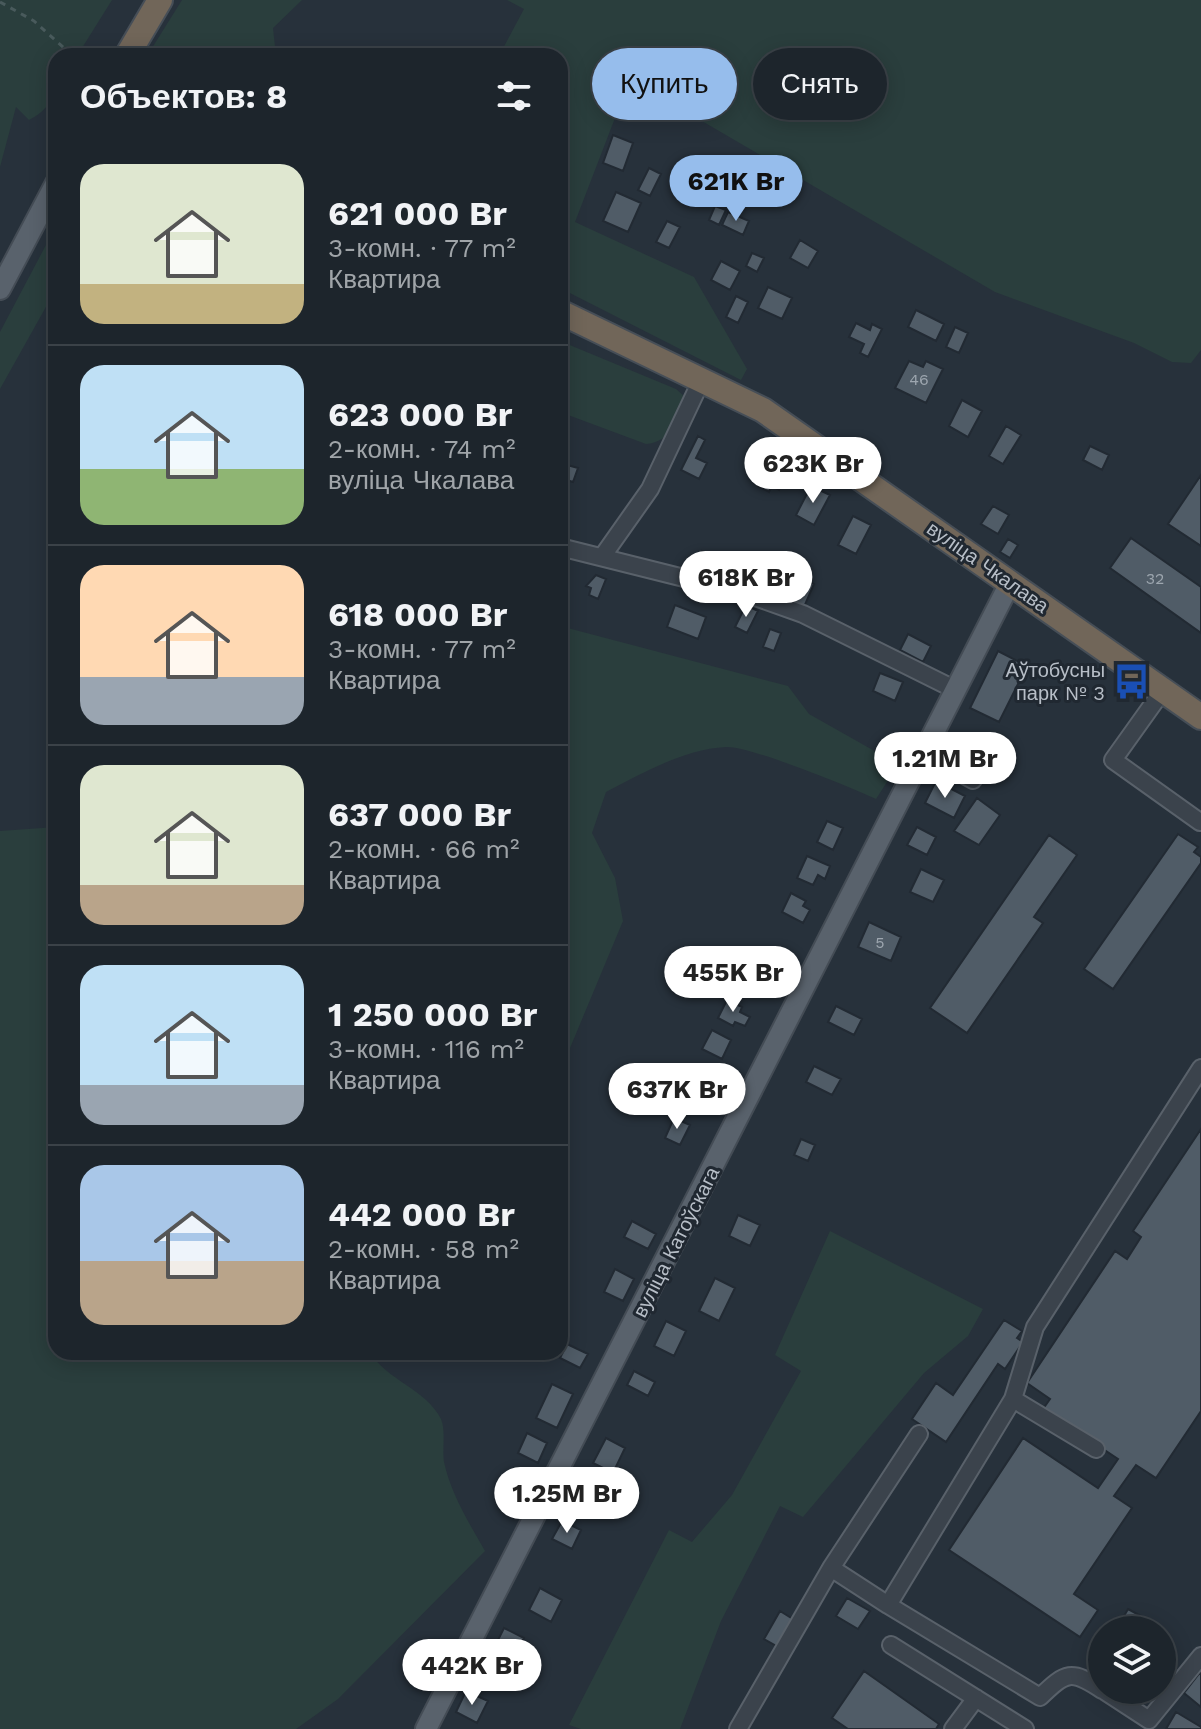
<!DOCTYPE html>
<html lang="ru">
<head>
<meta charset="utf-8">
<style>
  body { margin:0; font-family:"Work Sans",sans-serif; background:#2a3138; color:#f1f3f6; height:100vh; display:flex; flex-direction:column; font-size:30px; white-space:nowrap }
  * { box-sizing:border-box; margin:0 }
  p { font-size:26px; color:#a0a5a9 }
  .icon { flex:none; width:44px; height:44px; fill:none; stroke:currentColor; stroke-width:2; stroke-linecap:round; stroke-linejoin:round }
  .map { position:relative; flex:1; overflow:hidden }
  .details { position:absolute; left:48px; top:48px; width:520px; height:1312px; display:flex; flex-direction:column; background:#1d252c; border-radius:24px; box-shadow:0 4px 20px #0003,0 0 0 2px #3b4248 }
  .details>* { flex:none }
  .top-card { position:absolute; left:592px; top:48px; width:488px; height:72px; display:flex; gap:16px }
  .tools { position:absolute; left:1088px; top:1616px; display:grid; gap:16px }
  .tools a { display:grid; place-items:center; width:88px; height:88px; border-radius:50%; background:#1d252c; box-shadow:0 4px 20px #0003,0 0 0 2px #3b4248; font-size:40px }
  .price { position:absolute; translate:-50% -68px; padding:0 18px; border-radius:28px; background:#fff; color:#222; font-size:26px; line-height:52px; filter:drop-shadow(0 2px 4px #0008) }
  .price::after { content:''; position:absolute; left:50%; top:48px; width:24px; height:18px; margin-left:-12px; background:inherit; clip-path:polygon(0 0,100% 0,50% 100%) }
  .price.active { background:#96bdec; color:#111 }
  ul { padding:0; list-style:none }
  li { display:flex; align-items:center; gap:24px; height:200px; padding:0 32px }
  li+li { border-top:2px solid #3b4248 }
  li span { display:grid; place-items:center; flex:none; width:224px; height:160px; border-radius:24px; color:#555 }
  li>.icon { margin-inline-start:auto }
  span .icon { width:96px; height:96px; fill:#fffc; stroke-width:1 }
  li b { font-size:34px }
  h2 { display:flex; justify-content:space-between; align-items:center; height:96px; padding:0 32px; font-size:34px }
  .pill { padding:0 28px; border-radius:36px; background:#1d252c; box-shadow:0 4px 20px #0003,0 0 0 2px #3b4248; font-size:28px; line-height:72px }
  .pill.active { background:#96bdec; color:#111 }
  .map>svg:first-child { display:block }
  .green { fill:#2a3e3d }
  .building { fill:#505c67; stroke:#222a33; stroke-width:2 }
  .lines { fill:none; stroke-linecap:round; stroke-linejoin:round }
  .minor-casing { stroke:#59616a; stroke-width:20 }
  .major-casing { stroke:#444c55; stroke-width:24 }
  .highway-casing { stroke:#464e57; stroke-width:28 }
  .path { stroke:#495a5c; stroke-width:3; stroke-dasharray:6 6; stroke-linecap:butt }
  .minor { stroke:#3b434c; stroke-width:16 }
  .major { stroke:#59626c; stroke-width:20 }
  .highway { stroke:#716659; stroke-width:24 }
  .labels { text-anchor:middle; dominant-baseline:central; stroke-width:6; stroke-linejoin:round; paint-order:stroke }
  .number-label { font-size:16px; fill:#9da6af }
  .street-label { font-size:20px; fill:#b7bec7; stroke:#202831 }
  .poi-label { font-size:20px; fill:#b7bec7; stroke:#202831; text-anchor:end }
</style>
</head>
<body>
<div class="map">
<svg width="1201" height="1729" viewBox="0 0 1201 1729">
  <rect width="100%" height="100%" fill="#27313b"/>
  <path class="green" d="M0,0h112l-35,56h-21c0,30 2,49 -27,64l-13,-13 -16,60z
    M182,0h120l-29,28 3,28h-129z
    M507,0h694v350l-10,13 -19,-1 -38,-19 -139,-51 -365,-213 -55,143 119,55 53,92 -6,11 -181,-92v-232h-61l25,-47z
    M56,226v63l-56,100v-57z
    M560,341l116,48 9,8c-9,22 -13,45 -39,47l-86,-32z
    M560,626l228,60 21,28 85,48 -7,20 -11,17c-26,-12 -126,-53 -150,-52 -42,2 -83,26 -120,45l-14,41 23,45 8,43 -63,151z
    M56,827v525h314c16,28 56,37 71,67 5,12 1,30 3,43 7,32 25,61 41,89l-147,148 -42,30h-296v-898z
    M830,1231l153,78 -15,27 -44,37 -121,144 -23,-11 -59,115 -41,108h-99l-12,-4 100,-195 23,12 40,-47 69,-124 -26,-16z"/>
  <path class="building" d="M613,135l20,8 -10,28 -20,-8z
    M649,168l12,6 -11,22 -12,-6z
    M616,192l25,11 -13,29 -25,-11z
    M715,206l11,4 -7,15 -10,-5z
    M728,212l21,9 -6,14 -21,-10z
    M667,221l13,6 -11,21 -13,-6z
    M800,240l18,11 -10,17 -18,-10z
    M752,253l12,5 -7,14 -11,-6z
    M721,261l19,10 -10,19 -19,-10z
    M768,287l24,11 -10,21 -24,-11z
    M736,296l12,6 -10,21 -12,-6z
    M916,310l28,14 -8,17 -28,-14z
    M856,323l14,7 2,-6 10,5 -14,28 -8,-4 4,-9 -15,-7z
    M955,327l13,6 -9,20 -13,-6z
    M909,361l14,6 3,-6 17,8 -17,34 -31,-15z
    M962,400l20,11 -14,26 -19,-11z
    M1006,426l15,9 -18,29 -14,-8z
    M698,436l7,4 -9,18 11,5 -8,16 -18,-9z
    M1090,446l19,9 -7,15 -19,-10z
    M771,462l18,10 -10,18 -7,-4 -3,6 -11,-6z
    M560,463l18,5 -5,14 -13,-4z
    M1201,475v71l-33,-22z
    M811,486l19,9 -16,30 -18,-10z
    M993,506l16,9 -11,19 -17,-10z
    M853,516l18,9 -15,29 -18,-9z
    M1131,538l70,49v46l-91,-65z
    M1008,539l10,6 -8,13 -10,-6z
    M702,551l37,12 -6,20 -31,-10 3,-8 -7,-2z
    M762,567l16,6 -9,23 -15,-6z
    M596,575l10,4 -8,20 -9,-4 2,-7 -5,-2z
    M795,576l19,8 -10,23 -14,-6 4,-8 -5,-3z
    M675,605l31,12 -8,22 -31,-12z
    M746,605l12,6 -11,22 -12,-6z
    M770,629l11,4 -7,18 -11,-4z
    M908,634l23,12 -8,16 -23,-12z
    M998,651l29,15 -28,56 -29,-14z
    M880,673l23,9 -8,19 -22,-10z
    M936,781l29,15 -11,22 -29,-15z
    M977,798l23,17 -21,30 -25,-14z
    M827,821l16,7 -10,22 -16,-8z
    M917,827l19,10 -9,18 -20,-10z
    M1178,834l20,13 -4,5 7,5v6l-88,126 -29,-20z
    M1049,835l28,20 -43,62 9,6 -76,110 -37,-25z
    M807,856l23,10 -5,13 -7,-4 -5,10 -16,-7z
    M921,869l23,11 -11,22 -23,-10z
    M791,893l15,8 -3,5 7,4 -7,13 -21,-11z
    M869,922l32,15 -10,24 -33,-14z
    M752,962l10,5 -3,6 11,5 -6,13 -21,-10z
    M727,1000l15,7 -2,5 10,5 -5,9 -10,-4 -2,4 -15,-8z
    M836,1006l26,13 -8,16 -26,-13z
    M712,1030l19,10 -9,19 -20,-10z
    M814,1066l27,13 -9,16 -26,-13z
    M700,1074l16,8 -11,23 -17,-8z
    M674,1118l16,7 -10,20 -15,-7z
    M1201,1129v282l-45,67 -20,-13 -22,31 18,12 -58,86 24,16 -18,27 -131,-87 74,-112 75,50 20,-29 -75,-50 7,-10 -23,-16 88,-132 12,8 14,-22 -8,-6z
    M801,1139l14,6 -7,16 -14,-6z
    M738,1215l22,10 -10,21 -21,-10z
    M632,1221l24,13 -8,15 -24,-12z
    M615,1269l19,10 -11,22 -19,-9z
    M715,1278l20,10 -16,33 -20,-10z
    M1004,1320l18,11 -5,7 6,4 -18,27 -7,-5 -52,78 -34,-23 24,-36 17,12z
    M666,1321l20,10 -12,25 -20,-10z
    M567,1344l21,10 -8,14 -20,-10z
    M634,1371l21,11 -7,14 -21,-11z
    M552,1384l21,10 -16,34 -21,-10z
    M527,1433l20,10 -9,20 -20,-10z
    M606,1438l19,10 -12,25 -20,-10z
    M562,1521l19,9 -9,19 -20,-10z
    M540,1588l22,12 -11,22 -22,-12z
    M847,1598l23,13 -12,18 -22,-13z
    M1128,1609l33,18 -1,3h-44z
    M780,1611l16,10 -16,27 -16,-9z
    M504,1628l20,10 -9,18 -20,-10z
    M864,1671l75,53 -3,5h-88l-16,-11z
    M1201,1671v36l-17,-14z
    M466,1691l22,10 -11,22 -21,-11z
    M1176,1712l25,15v2h-35z"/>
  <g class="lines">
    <defs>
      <path id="minor" d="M560,547l184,46 59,21 153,76
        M602,557l48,-68 52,-110
        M1163,690l-50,70 87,62
        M924,753l49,27
        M1013,1399l22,-72 166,-259
        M1096,1449l-83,-50 -125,206 152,92c26,-25 31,-28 62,-7
        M831,1568l57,37
        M891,1645l134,84
        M1103,1690l46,30 52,-64
        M738,1729l93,-161 88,-134
        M953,1729l23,-31"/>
      <path id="major" d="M0,289l56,-106
        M426,1729l584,-1146"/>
      <path id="highway" d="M127,56l33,-56
        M560,312l203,98 438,307"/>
    </defs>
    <use href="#minor" class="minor-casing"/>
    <use href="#major" class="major-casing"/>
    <use href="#highway" class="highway-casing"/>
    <path class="path" d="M0,2l34,19 39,35"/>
    <use href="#minor" class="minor"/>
    <use href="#major" class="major"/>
    <use href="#highway" class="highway"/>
  </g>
  <defs>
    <symbol id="bus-bare" viewBox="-9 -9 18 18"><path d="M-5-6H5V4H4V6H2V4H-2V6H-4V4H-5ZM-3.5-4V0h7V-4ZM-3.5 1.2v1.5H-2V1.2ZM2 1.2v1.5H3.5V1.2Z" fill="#1a4fb4" stroke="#202831" stroke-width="2.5" paint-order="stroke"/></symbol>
  </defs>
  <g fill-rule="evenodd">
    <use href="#bus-bare" x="1106" y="656" width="51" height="51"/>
  </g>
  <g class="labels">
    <g class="number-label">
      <text x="919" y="379">46</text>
      <text x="1155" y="578">32</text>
      <text x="880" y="942">5</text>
    </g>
    <g class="street-label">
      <text transform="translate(988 567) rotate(35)">вуліца Чкалава</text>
      <text transform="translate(676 1242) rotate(-63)">вуліца Катоўскага</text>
    </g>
    <g class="poi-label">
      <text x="1105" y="670">Аўтобусны<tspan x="1105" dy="23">парк № 3</tspan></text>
    </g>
  </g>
</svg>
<div class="tools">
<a><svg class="icon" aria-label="layers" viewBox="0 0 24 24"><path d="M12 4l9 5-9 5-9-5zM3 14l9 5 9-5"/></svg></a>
</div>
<b class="price active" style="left:736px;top:223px">621K Br</b>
<b class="price" style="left:813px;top:505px">623K Br</b>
<b class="price" style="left:746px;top:619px">618K Br</b>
<b class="price" style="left:945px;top:800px">1.21M Br</b>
<b class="price" style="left:733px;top:1014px">455K Br</b>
<b class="price" style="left:677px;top:1131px">637K Br</b>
<b class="price" style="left:567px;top:1535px">1.25M Br</b>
<b class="price" style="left:472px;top:1707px">442K Br</b>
<div class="top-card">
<a class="pill active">Купить</a>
<a class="pill">Снять</a>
</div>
<section class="details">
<h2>Объектов: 8<svg class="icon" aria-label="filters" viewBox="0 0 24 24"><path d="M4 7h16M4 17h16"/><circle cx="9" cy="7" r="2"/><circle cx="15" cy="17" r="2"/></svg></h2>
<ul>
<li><span style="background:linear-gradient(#dfe7d0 75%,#c2b280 0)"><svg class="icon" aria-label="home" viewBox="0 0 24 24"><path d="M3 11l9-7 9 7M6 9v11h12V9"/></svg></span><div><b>621 000 Br</b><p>3-комн. · 77 m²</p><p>Квартира</p></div></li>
<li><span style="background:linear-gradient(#bfe0f5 65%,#8fb573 0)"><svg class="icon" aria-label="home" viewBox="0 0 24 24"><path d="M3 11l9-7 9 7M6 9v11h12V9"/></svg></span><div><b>623 000 Br</b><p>2-комн. · 74 m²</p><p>вуліца Чкалава</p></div></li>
<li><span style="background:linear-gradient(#ffd9b3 70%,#9aa5b1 0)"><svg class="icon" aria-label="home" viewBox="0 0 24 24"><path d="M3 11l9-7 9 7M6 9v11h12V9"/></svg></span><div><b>618 000 Br</b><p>3-комн. · 77 m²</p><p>Квартира</p></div></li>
<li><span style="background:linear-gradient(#dfe7d0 75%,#b9a48a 0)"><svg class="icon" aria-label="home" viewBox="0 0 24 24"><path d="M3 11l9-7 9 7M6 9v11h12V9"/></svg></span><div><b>637 000 Br</b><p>2-комн. · 66 m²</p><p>Квартира</p></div></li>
<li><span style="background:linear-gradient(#bfe0f5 75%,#9aa5b1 0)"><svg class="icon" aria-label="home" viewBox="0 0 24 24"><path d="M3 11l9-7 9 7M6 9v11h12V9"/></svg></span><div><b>1 250 000 Br</b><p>3-комн. · 116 m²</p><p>Квартира</p></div></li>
<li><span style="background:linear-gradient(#a9c7e8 60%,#b9a48a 0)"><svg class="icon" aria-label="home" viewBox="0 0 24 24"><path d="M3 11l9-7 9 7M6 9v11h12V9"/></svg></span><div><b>442 000 Br</b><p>2-комн. · 58 m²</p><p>Квартира</p></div></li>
</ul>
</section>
</div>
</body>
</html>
